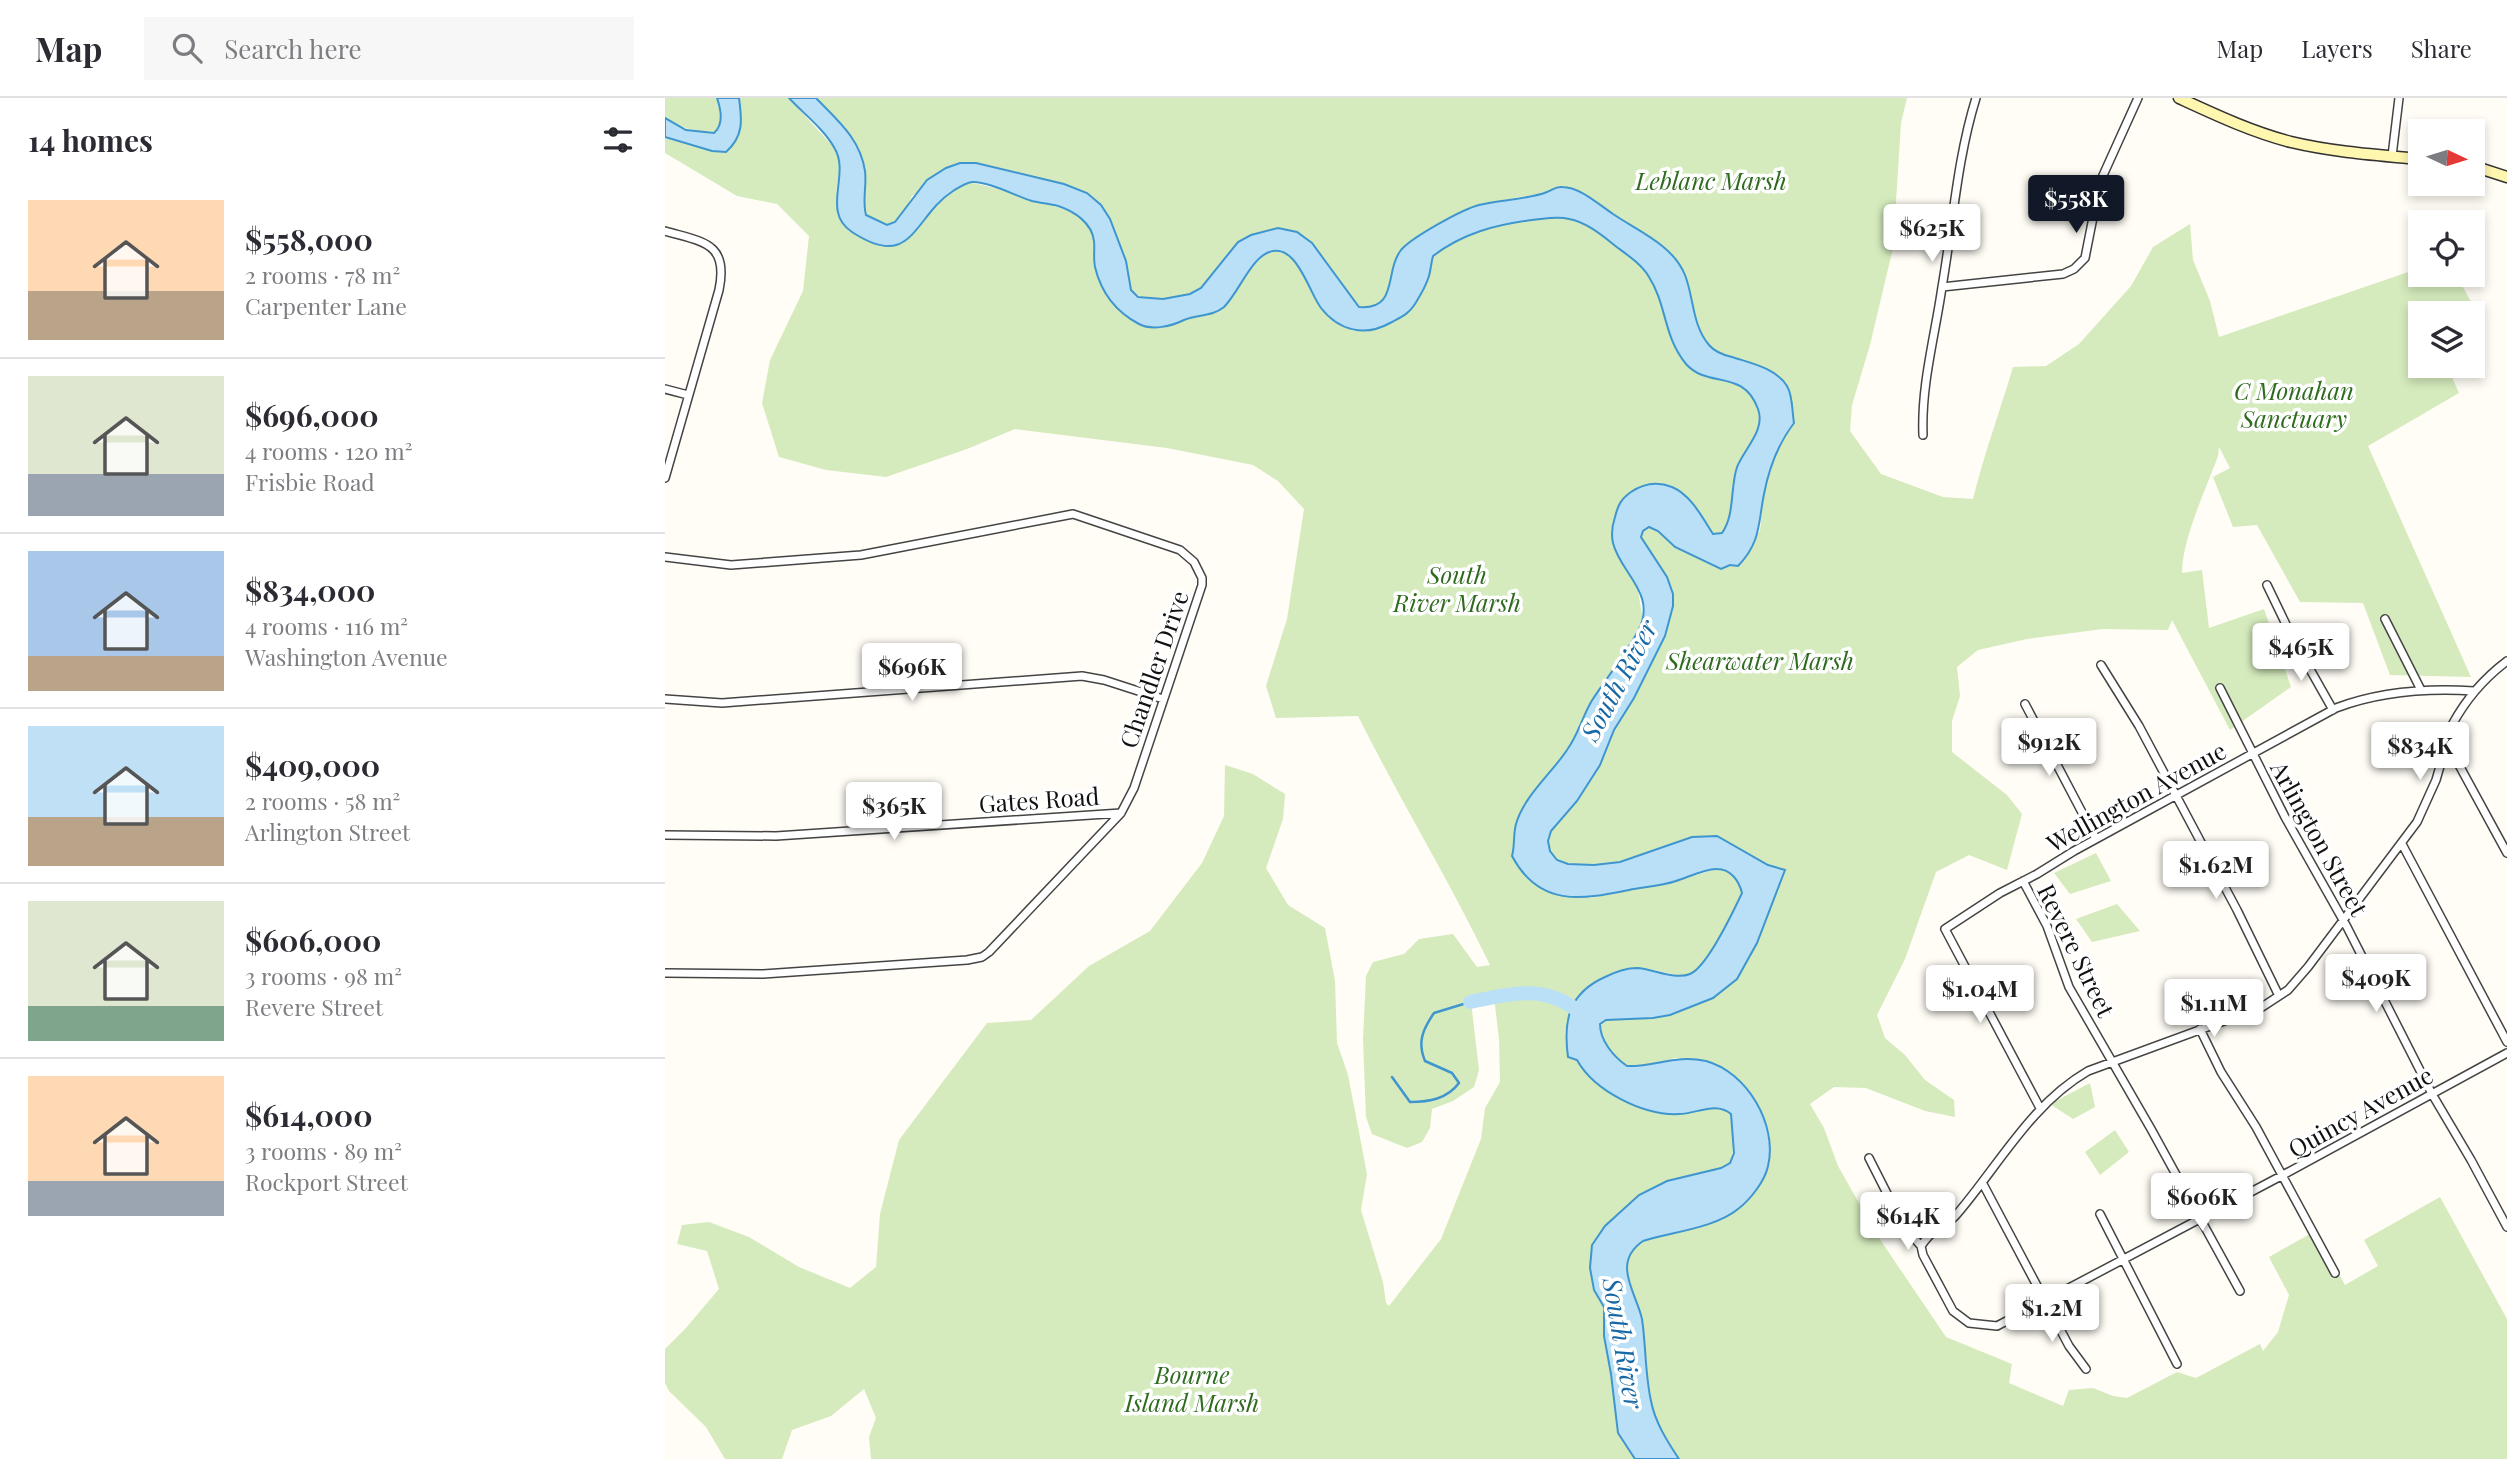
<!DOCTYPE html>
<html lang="en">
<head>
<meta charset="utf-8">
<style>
  body { margin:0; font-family:"Playfair Display",serif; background:#f7f7f7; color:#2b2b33; height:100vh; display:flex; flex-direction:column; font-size:26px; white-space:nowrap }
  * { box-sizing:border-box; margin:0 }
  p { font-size:23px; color:#7c7c81 }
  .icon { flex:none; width:38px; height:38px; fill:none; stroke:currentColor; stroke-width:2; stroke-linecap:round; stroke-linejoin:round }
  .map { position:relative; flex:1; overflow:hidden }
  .drawer { display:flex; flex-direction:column; background:#fff; width:665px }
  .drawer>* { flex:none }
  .needle { width:46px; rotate:94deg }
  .controls { position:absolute; left:1743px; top:21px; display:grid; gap:14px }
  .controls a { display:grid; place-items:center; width:77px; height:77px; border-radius:0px; background:#fff; box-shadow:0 4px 10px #0003; font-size:35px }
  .price { position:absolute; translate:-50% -60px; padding:0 16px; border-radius:7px; background:#fff; color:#222; font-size:23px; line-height:46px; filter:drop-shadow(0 2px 4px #0008) }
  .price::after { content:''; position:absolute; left:50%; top:42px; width:21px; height:16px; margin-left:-10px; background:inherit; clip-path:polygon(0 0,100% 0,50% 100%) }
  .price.on { background:#111827; color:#fff }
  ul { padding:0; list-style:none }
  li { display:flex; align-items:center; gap:21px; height:175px; padding:0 28px }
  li+li { border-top:2px solid #e1e1e2 }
  li span { display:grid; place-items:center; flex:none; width:196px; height:140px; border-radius:0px; color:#555 }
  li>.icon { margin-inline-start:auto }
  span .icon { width:84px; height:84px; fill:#fffc; stroke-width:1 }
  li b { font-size:30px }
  h2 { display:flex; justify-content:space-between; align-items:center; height:84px; padding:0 28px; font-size:30px }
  header { display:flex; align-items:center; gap:42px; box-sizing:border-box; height:98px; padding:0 35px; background:#fff; border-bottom:2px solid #e1e1e2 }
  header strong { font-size:33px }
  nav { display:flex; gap:38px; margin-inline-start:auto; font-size:24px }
  .search { width:490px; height:63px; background:#f7f7f7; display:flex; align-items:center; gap:18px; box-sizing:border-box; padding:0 24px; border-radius:0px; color:#7c7c81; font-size:26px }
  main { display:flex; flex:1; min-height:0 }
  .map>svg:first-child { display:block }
  .green { fill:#d5ebbd }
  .water { fill:#b9e0f7; stroke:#3f96cf; stroke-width:2 }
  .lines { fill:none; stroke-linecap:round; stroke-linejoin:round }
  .stream { stroke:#3f96cf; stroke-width:2.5 }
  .river { stroke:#b9e0f7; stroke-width:14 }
  .street-casing { stroke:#444; stroke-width:10 }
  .secondary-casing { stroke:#333; stroke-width:13 }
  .street { stroke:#fff; stroke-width:7 }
  .secondary { stroke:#fff6b0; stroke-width:10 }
  .labels { text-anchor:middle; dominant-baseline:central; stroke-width:7; stroke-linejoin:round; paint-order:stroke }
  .park-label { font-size:24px; font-style:italic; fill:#2f6b1f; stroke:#fff }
  .street-label { font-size:24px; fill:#111; stroke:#fff }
  .water-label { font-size:26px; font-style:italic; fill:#1768a6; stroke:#fff }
</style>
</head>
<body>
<header>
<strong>Map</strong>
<div class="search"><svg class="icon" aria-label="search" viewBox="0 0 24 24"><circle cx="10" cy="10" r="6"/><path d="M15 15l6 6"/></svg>Search here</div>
<nav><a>Map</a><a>Layers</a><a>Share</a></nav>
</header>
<main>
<section class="drawer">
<h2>14 homes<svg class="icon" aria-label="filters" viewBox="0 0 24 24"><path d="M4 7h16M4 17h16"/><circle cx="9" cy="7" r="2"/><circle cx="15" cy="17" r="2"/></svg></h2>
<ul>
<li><span style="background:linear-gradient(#ffd9b3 65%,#b9a48a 0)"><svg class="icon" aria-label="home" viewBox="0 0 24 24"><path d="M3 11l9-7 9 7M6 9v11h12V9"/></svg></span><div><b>$558,000</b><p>2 rooms · 78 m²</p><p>Carpenter Lane</p></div></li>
<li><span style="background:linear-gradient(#dfe7d0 70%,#9aa5b1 0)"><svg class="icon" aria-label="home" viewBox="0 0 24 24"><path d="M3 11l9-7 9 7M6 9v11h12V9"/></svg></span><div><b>$696,000</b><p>4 rooms · 120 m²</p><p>Frisbie Road</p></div></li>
<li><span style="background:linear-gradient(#a9c7e8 75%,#b9a48a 0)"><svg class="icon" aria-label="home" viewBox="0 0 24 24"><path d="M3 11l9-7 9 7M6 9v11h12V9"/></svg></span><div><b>$834,000</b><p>4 rooms · 116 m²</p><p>Washington Avenue</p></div></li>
<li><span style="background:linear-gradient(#bfe0f5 65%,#b9a48a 0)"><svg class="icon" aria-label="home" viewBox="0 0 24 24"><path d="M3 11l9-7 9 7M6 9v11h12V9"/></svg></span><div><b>$409,000</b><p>2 rooms · 58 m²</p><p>Arlington Street</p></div></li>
<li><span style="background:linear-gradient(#dfe7d0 75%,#7fa58c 0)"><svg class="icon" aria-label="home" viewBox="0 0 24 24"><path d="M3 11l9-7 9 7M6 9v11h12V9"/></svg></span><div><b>$606,000</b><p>3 rooms · 98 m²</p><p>Revere Street</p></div></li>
<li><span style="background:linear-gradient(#ffd9b3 75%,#9aa5b1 0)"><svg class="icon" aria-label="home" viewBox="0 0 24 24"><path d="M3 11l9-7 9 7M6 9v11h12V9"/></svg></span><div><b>$614,000</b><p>3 rooms · 89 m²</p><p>Rockport Street</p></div></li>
</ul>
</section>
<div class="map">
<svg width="1842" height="1361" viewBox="0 0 1842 1361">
  <rect width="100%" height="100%" fill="#fffdf5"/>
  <path class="green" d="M0,0h52c4,12 7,26 -3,35 -19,-2 -33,-4 -49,-15z
    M74,0h50l48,53 3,17 -4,24 66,52c16,-15 47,-57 67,-61 8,-2 99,26 108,32 11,7 17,19 18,32l54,80c7,-1 15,0 22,-1 7,-2 13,-7 20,-8 11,-3 21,-2 31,-10 19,-14 38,-76 69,-50 15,12 18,32 28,47 6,10 23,19 34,26 39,-1 62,-16 76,-54 2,-7 2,-14 4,-22 30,-22 63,-30 100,-35 12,-1 25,-4 37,-1 17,4 32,16 46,27 12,9 27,19 34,33 18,31 15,69 47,94 16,11 36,1 53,21 3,5 9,13 9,19 3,21 -14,36 -21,53 -9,21 -3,49 -16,67l-9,1 -24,-35 -76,47 24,39 6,35 -19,36 -20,24 -16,27 -7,21 -14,22 -42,55 -10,21v21l-3,9 79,42 81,-16 45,-13 12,4 9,8 4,12c-9,18 -34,73 -51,81 -10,4 -22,-1 -32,-3 -36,-6 -56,3 -83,27 1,17 -3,50 3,65 11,28 73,54 102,51 13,-2 29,-9 43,-5 15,4 10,43 6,54l-9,5 -54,13 -28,14 -12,13 -33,81 10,18v29l7,38 7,59 17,26h-764l-2,-22 7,-19 -12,-29 -33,27 -39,14 -10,29h-57l-19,-32 -37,-36 -4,-8v-34l20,-20 34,-40 -12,-38 -30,-7 5,-19 27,-3 40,15 50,30 51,21 26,-21 4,-53 19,-74 88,-117 44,-3 58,-54 61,-35 52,-68 22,-47 1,-51 28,9 32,20 -2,25 -17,49 22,37 37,23 10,53 2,62 11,32 19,99 -6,36 22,72 3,21 3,3 52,-67 40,-100 4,-31 15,-26 -1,-43 -5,-42 -23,5 8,68 -5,17 -21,14 -21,8 -2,19 -8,14 -15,6 -35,-14 -6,-17 -3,-78 3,-63 7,-14 31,-8 15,-15 34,-5 24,33 13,-2c-41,-85 -90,-165 -132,-249l-82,2 -10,-32 21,-67 17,-110 -26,-28 -25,-16 -86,-17 -152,-19 -48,20 -81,28 -60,-7 -47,-13 -17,-54 8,-43 33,-69 6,-55 -32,-32 -40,-8 -72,-43v-16l47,13 14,2 15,-24z
    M151,0h1091l-6,25 -8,125 -23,97 -18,60 -2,26 31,43 62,23 30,2c11,-45 27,-88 40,-132l33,-1 33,-22 52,-58 22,-39 37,-23 3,36 17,41 9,36 201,-69v7h36l26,46 -9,2v-10h-53v53h27l12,27 -91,53 103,231 -81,-2 -27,-72 -63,-1 -43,-77 -24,2 -20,-50 17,-9 -11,-21 -1,9c-12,33 -36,83 -36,117l20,-3 7,58 55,-19 27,78 -61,43 -58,-110 -4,10 -65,-1 -76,10 -49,11 -21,17 3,29 -8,25v31l55,43 15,19 -15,56 -38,-15 -33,17 -31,87 -28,56 8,23 20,17 20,25 29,20 1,17 -30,-6 -59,-23 -32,-1 -24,17 14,24 14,38 39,69 69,102 66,27 -3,19 54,23 6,-16 24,-2 20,8 14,2 50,-26 19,6 64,-34 3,7 15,-19 11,-37 -20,-38 46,-26 30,54 33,-19 -14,-26 76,-43 67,122v140h-828c-12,-18 -24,-37 -28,-58 -6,-27 -4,-55 -9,-82 -6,-27 -31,-56 1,-78l79,-21 15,-10 12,-10 13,-21 8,-44 -5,-14 -17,-31 -42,-29 -31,-3 -23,7 -25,1c-13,-9 -27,-26 -27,-42l6,-4 64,-5 43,-17 24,-19 20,-36 28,-73 -17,-5 -51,-29 -25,1 -72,25 -26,3 -26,-1 -11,-4 -7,-9 -2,-10 3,-10 26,-30 23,-36 14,-35 27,-48 26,-105 -26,-40 2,-7 6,-3 9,4 17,16 46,22 39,-38 4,-38 8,-30 8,-19 14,-21 -4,-28 -37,-32 -34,-10 -9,-6 -8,-12 -6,-15 -11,-44 -9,-16 -30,-26 -72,-45c-57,8 -117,14 -162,53 -7,6 -16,19 -19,27 -7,21 -3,40 -34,38 -23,-29 -42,-73 -81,-79 -22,16 -47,31 -67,50 -6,5 -10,10 -17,14 -17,9 -49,13 -63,-2l-21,-71 -75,-41 -59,-15h-16l-48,33 -9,18 -8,8 -8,3 -21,-10 -3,-13 2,-15 -20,-60z
    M1431,755l15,28 -41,13 -16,-21z
    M1452,806l23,27 -48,11 -16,-23z
    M1425,985l5,24 -22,12 -23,-15z
    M1450,1032l14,22 -29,23 -15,-23z"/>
  <path class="water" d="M52,0h22c3,22 5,38 -13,54l-14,-1 -47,-14v-19l21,12 28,3c10,-9 7,-23 3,-35z
    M124,0h27c21,22 44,40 49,73 2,15 -3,29 1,44l21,10 8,-3 32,-42 19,-12 14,-5h16l88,21 23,9 14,12 9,14 16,42 5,29 7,7 25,2 27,-5 11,-6 37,-46 13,-7 27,-7 19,4 15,11 47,64c40,3 25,-35 42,-57 11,-13 62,-41 78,-45 20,-5 51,-6 68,-13 6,-2 9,-6 15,-5 18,0 36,17 51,27 25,17 60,31 72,61 9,23 7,50 24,70 6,7 14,10 23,12 18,6 44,11 55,29 6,10 5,26 7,37 -16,21 -25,45 -30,71 -6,30 -3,48 -26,72l-8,-1 -9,4 -46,-22 -17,-16 -9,-4 -6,4 -2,6 26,40 6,17v12l-8,30 -31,62 -20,32 -14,35 -23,36 -26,30 -3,10 2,10 7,9 11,4 26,1 26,-3 72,-25 25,-1 51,29 17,5 -28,73 -20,36 -24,19 -43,17 -17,3 -47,2 -6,4c0,17 14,33 27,42 29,1 48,-12 79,-5 41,11 72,64 62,105 -3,15 -18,34 -30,43 -23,19 -66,23 -95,32 -32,22 -7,51 -1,78 4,27 3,55 9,82 4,21 16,40 28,58h-44l-17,-26 -7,-59 -7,-38v-29l-10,-17 -4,-22 2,-23 13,-19 34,-31 28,-14 54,-13 9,-5 4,-10 -3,-39c-15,-13 -35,0 -52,0 -35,2 -85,-23 -102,-54l-9,-3c-5,-37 1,-64 37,-80 10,-5 21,-9 32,-9 16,1 38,12 53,6 17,-7 44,-64 52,-81 -3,-12 -11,-24 -25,-24 -10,-1 -31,9 -41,12 -15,5 -32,6 -47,9 -48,10 -90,17 -117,-34 3,-11 1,-21 4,-32 8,-28 35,-50 51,-74 11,-15 15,-32 24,-48 15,-24 34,-46 47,-71 20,-37 -18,-58 -25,-88 -2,-9 -1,-17 2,-26 3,-12 6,-18 16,-25 13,-9 26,-11 41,-5 19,8 30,30 41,47l9,-1c13,-18 8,-45 15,-66 7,-18 29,-37 21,-58 -15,-41 -50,-20 -72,-45 -23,-28 -19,-59 -37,-87 -7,-12 -20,-21 -31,-29 -14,-11 -31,-26 -49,-29 -12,-3 -25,0 -37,1 -37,5 -69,13 -99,36 -2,7 -2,13 -4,20 -3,10 -9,20 -14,28 -7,11 -14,13 -25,19 -25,14 -51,8 -69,-15 -12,-15 -25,-69 -54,-55 -17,8 -29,40 -43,54 -12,10 -26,7 -40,13 -12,6 -32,11 -45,4 -23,-12 -38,-32 -44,-57 -2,-9 0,-18 -1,-26 -2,-18 -20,-30 -36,-35 -8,-2 -17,-3 -26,-5 -16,-5 -45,-20 -60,-19 -7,1 -14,6 -19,9 -40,26 -40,81 -101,41 -31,-20 -2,-57 -17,-83 -10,-19 -31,-35 -46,-51z"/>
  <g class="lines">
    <path class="stream" d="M727,979l18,25c19,0 37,-3 49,-19l-7,-10 -27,-12c-8,-19 -2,-32 9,-48l36,-11"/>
    <path class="river" d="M805,904c44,-9 78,-19 114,14"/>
    <defs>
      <path id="street" d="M1727,58l7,-58
        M0,133c37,11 64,11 54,59l-54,188
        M1277,189l121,-13 11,-5 11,-11 15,-76 38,-84
        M0,291l23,6
        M1258,337c-2,-50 12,-99 19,-148 11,-63 15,-128 34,-189
        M0,459l66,8 130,-10 212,-41 107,36 14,12 8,16v7l-68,203 -13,25 -132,139 -7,5 -15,3 -204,14 -98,-1
        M1602,487l27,56 39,69
        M1720,521l36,71
        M1436,567l38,61 98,184 42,86
        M1555,590l65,129 62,110 85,167 39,66 36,67
        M0,601l57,4 360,-27 22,4 59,19
        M1360,606l71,135
        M1782,645l60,110
        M0,737l111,1 345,-23
        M1737,746l105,198
        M1358,783l24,45 22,61 82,142 89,162
        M1535,931l21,43 35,55 79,146
        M1375,1010l-95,-179 55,-36 37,-19 37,-23 262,-143c45,-17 91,-20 138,-17
        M1204,1060l35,69 17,19 2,9 30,56 16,12 28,3 286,-151 224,-122
        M1318,1086l86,162 17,23
        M1435,1116l77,150
        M1256,1148c4,-6 9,-12 15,-16 7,-6 15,-8 21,-16 42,-49 74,-110 131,-143l174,-64 26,-17 20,-23 109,-145 19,-42 16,-55c14,-26 31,-46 55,-64"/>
      <path id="secondary" d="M1514,0c37,17 73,34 112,44 42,10 86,13 129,17
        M1808,68l34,11"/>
    </defs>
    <use href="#street" class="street-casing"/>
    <use href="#secondary" class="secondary-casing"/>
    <use href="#street" class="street"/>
    <use href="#secondary" class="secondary"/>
  </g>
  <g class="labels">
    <g class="park-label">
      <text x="1046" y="82">Leblanc Marsh</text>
      <text x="1629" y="292">C Monahan<tspan x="1629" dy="28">Sanctuary</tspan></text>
      <text x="792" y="476">South<tspan x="792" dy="28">River Marsh</tspan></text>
      <text x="1095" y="562">Shearwater Marsh</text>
      <text x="527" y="1276">Bourne<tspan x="527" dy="28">Island Marsh</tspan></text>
    </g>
    <g class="street-label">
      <text transform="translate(488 571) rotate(-71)">Chandler Drive</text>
      <text transform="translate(1471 698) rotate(-29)">Wellington Avenue</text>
      <text transform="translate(374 701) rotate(-4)">Gates Road</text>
      <text transform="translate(1655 740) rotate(61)">Arlington Street</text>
      <text transform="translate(1412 852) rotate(64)">Revere Street</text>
      <text transform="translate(1695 1013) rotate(-29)">Quincy Avenue</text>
    </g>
    <g class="water-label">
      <text transform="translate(953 582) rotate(-62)">South River</text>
      <text transform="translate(959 1245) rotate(80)">South River</text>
    </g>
  </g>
</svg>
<div class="controls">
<a><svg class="needle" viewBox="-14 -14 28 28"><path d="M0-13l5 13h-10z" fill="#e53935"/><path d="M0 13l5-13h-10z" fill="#7c7c81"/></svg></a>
<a><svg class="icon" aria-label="locate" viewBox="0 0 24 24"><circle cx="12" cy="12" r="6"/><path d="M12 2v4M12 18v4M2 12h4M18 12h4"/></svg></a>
<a><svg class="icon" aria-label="layers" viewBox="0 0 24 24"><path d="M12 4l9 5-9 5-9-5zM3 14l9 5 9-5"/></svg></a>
</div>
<b class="price on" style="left:1411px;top:137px">$558K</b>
<b class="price" style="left:1267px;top:166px">$625K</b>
<b class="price" style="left:1636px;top:585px">$465K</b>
<b class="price" style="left:247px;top:605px">$696K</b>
<b class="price" style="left:1384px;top:680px">$912K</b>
<b class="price" style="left:1755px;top:684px">$834K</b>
<b class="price" style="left:229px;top:744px">$365K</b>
<b class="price" style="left:1551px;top:803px">$1.62M</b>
<b class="price" style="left:1711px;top:916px">$409K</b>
<b class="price" style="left:1315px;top:927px">$1.04M</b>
<b class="price" style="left:1549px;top:941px">$1.11M</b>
<b class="price" style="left:1537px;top:1135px">$606K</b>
<b class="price" style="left:1243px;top:1154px">$614K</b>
<b class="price" style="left:1387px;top:1246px">$1.2M</b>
</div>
</main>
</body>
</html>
